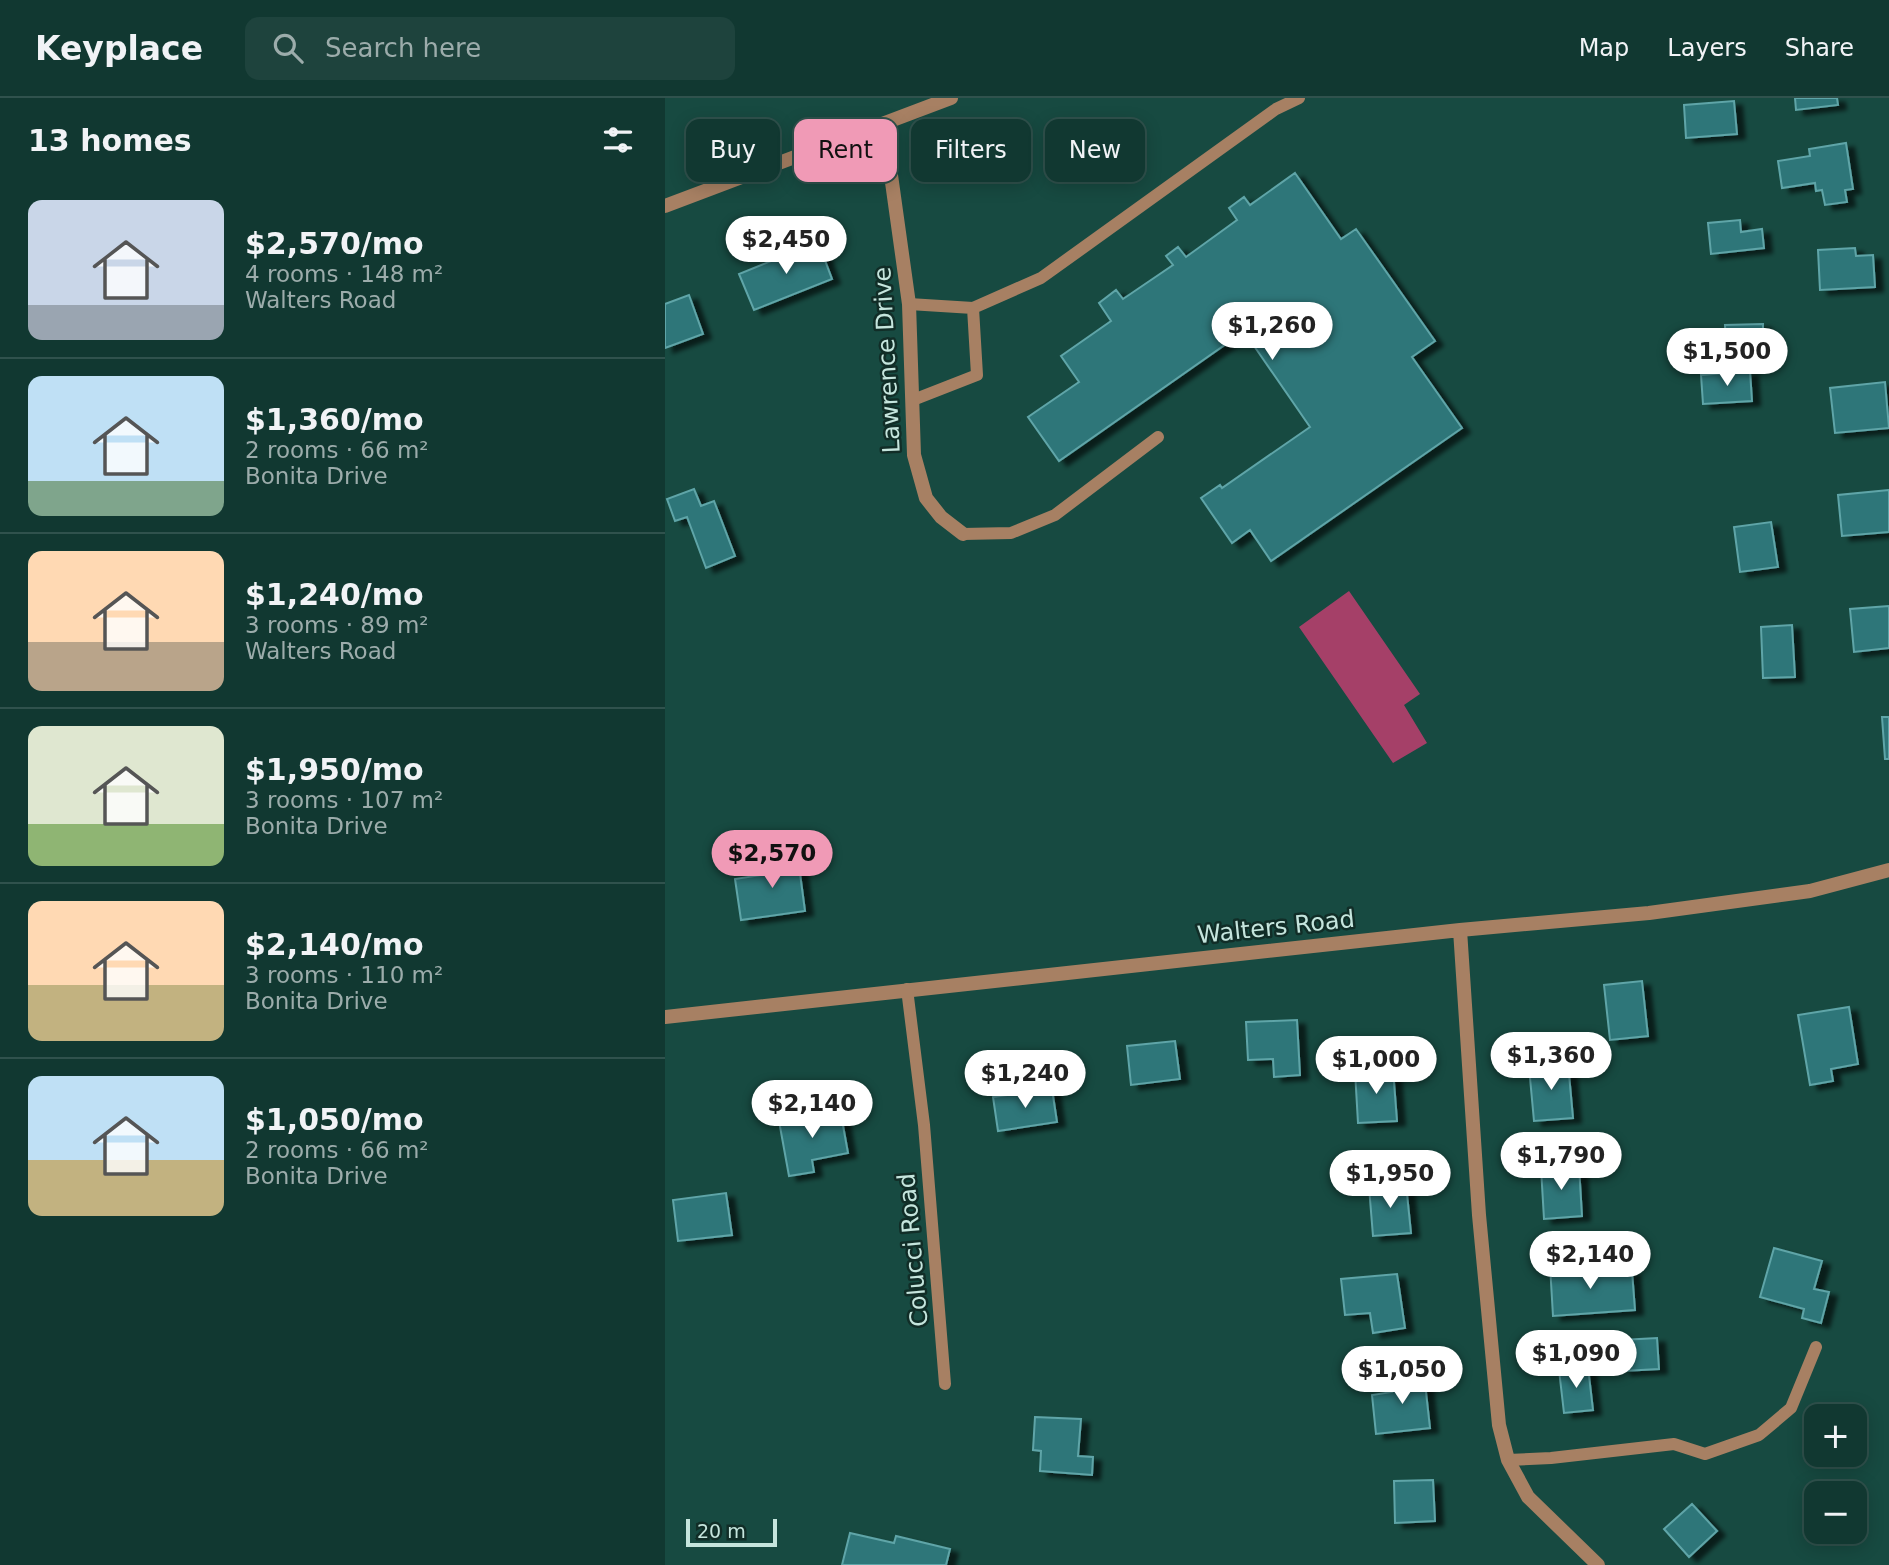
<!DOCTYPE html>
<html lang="en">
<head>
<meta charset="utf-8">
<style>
  body { margin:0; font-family:"DejaVu Sans",sans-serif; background:#1e433d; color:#f1f3f6; height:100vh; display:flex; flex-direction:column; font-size:26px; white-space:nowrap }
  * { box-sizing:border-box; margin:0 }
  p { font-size:23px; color:#9cacab }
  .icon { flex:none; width:38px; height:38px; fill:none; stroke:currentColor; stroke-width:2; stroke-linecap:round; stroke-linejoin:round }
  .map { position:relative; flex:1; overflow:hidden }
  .side { display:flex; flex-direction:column; background:#113831; width:665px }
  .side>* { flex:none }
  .guide { position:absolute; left:21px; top:21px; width:665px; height:63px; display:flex; gap:14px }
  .buttons { position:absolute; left:1139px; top:1306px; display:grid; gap:14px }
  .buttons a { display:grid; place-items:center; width:63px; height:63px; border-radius:14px; background:#113831; box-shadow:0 4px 18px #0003,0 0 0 2px #30524d; font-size:35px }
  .scale { position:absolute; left:21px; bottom:18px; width:91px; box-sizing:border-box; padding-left:7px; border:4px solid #c5e5dd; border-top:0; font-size:19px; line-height:24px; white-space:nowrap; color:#c5e5dd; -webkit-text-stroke:5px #112d27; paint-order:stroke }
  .price { position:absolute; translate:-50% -60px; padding:0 16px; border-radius:24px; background:#fff; color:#222; font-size:23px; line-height:46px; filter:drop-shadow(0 2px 4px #0008) }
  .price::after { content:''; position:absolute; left:50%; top:42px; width:21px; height:16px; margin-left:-10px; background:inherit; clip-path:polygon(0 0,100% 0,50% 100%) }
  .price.selected { background:#f09ab6; color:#111 }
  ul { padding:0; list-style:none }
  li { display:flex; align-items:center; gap:21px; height:175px; padding:0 28px }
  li+li { border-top:2px solid #30524d }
  li span { display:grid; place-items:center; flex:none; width:196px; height:140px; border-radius:14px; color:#555 }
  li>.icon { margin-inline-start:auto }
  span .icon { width:84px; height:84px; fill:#fffc; stroke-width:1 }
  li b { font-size:30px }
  h2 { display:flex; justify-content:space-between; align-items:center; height:84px; padding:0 28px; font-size:30px }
  .pill { padding:0 24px; border-radius:14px; background:#113831; box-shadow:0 4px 18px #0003,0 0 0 2px #30524d; font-size:24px; line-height:63px }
  .pill.selected { background:#f09ab6; color:#111 }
  header { display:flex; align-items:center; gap:42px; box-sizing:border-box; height:98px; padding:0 35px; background:#113831; border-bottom:2px solid #30524d }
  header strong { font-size:33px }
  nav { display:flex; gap:38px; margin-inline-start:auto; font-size:24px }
  .search { width:490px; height:63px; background:#1e433d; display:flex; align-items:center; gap:18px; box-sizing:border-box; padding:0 24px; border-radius:14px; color:#9cacab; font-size:26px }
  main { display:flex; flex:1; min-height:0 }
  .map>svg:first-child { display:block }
  .green { fill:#a54068 }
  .building { fill:#2f7679; stroke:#5fa5a8; stroke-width:2; filter:url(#shadow) }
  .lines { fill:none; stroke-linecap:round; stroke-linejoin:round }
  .lane { stroke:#a78063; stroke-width:12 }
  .street { stroke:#a78063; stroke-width:14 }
  .labels { text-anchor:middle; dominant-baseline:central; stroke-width:5; stroke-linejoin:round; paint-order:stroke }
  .street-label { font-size:24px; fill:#c5e5dd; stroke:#112d27 }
</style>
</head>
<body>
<header>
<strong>Keyplace</strong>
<div class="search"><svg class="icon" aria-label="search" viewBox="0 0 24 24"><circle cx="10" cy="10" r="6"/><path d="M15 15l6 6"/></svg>Search here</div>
<nav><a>Map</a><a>Layers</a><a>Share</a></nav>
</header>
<main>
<section class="side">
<h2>13 homes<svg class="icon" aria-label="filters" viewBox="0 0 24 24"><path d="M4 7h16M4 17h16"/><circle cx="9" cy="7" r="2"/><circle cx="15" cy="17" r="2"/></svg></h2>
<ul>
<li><span style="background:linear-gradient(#c9d6e8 75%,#9aa5b1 0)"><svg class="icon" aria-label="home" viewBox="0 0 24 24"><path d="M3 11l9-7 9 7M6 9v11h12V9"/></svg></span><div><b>$2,570/mo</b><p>4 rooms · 148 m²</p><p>Walters Road</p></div></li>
<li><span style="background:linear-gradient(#bfe0f5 75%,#7fa58c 0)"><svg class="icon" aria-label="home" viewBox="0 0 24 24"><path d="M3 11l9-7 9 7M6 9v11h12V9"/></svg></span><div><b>$1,360/mo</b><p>2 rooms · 66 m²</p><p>Bonita Drive</p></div></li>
<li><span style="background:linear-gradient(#ffd9b3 65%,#b9a48a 0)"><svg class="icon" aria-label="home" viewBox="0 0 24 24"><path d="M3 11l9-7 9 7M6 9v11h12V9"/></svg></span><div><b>$1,240/mo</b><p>3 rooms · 89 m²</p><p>Walters Road</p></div></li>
<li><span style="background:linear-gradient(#dfe7d0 70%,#8fb573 0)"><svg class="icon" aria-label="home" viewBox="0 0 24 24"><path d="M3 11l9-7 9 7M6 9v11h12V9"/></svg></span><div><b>$1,950/mo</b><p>3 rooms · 107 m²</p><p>Bonita Drive</p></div></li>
<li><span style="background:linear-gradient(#ffd9b3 60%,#c2b280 0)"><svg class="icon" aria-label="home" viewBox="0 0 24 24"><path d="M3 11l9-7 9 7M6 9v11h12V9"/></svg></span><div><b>$2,140/mo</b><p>3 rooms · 110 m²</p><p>Bonita Drive</p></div></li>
<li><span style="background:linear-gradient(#bfe0f5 60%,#c2b280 0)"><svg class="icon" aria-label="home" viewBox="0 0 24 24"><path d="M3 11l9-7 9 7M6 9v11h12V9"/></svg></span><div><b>$1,050/mo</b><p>2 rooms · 66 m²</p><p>Bonita Drive</p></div></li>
</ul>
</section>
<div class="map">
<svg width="1224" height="1467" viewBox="0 0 1224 1467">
  <defs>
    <filter id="shadow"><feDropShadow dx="8" dy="4.5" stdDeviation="2" flood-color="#0009"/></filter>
  </defs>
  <rect width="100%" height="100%" fill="#174a41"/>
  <path class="green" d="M684,493l71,103 -16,11 23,38 -34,20 -94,-136z"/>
  <path class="building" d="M1130,0h42l1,7 -42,5z
    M1069,3l3,33 -51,4 -2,-33z
    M1181,45l7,46 -8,1 2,12 -22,3 -3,-15 -6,1 -1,-8 -33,5 -4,-27 32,-5 -1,-7z
    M630,75l46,66 15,-10 79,112 -23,16 50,71 -191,133 -21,-31 -18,13 -31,-45 19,-13 2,3 88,-61 -58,-84 4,-3 -7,-12 -190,133 -31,-44 51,-35 -18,-26 50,-35 -12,-18 17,-13 7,9 50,-34 -7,-9 12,-9 8,10 51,-37 -8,-12 15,-11 6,8z
    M1075,122l1,12 21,-3 2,19 -53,6 -3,-31z
    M153,144l14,37 -78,31 -15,-36z
    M1190,150l1,8 17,-1 2,32 -55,3 -2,-40z
    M24,197l14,39 -38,14v-44z
    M1098,226v28l-37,1 -1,-28z
    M1085,273l2,30 -49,3 -2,-29z
    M1220,284l4,46 -54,5 -5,-45z
    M29,391l7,17 13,-5 21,55 -29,12 -19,-51 -12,4 -8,-22z
    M1224,392v42l-47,4 -4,-41z
    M1106,424l7,45 -38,5 -6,-45z
    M1224,508v42l-35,4 -4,-43z
    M1127,527l3,52 -32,1 -2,-51z
    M1217,619h7v42h-4z
    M132,753l8,60 -64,9 -6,-41 39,-6 -2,-18z
    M977,883l6,55 -38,4 -6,-55z
    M1184,909l9,57 -27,5 2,12 -23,4 -12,-70z
    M632,922l3,55 -26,2 -1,-18 -25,1 -2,-38z
    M510,943l5,38 -49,6 -4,-39z
    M903,965l5,55 -39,3 -5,-54z
    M728,971l4,52 -39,2 -3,-52z
    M387,991l5,33 -59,9 -5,-34z
    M175,1011l8,44 -36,7 2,12 -25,4 -10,-55z
    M914,1068l3,50 -38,3 -3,-51z
    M741,1086l5,49 -38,3 -4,-49z
    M61,1095l6,42 -54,6 -5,-41z
    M1109,1150l48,13 -8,28 15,3 -8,31 -19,-5 2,-9 -44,-12z
    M921,1165l1,11 45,-3 3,39 -82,6 -3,-51z
    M732,1176l8,54 -32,5 -3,-20 -25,2 -4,-36z
    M992,1240l2,31 -36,2 -2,-31z
    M923,1269l5,43 -29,3 -5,-43z
    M759,1276l6,54 -54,6 -4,-39 20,-3 -1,-14z
    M370,1319l46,2 -3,37 15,1 -1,18 -52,-4 1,-20 -8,-1z
    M768,1382l2,41 -40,2 -1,-42z
    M1027,1406l25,27 -28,26 -25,-28z
    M185,1435l44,10 2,-7 54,13 -4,16h-104z"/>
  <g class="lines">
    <path class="lane" d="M244,206l64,4 68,-30 235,-169 23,-11
      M248,302l64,-25 -4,-67
      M298,436l48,-1 44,-18 103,-78
      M242,891l17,136 21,259
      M843,1362l43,-2 123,-14 31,10 54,-19 32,-27 25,-61"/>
    <path class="street" d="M219,27l25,179 5,151 12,43 15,19 22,17
      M0,108l286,-108
      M795,832l19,285 20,210 9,35 20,37 70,68
      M0,919l795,-87 189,-17 161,-22 79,-21"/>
  </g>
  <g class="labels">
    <g class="street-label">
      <text transform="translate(222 262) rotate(-93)">Lawrence Drive</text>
      <text transform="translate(611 829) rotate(-6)">Walters Road</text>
      <text transform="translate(248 1152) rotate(-95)">Colucci Road</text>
    </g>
  </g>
</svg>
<div class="buttons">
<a>+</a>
<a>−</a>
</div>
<div class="scale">20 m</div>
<b class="price" style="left:121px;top:178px">$2,450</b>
<b class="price" style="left:607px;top:264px">$1,260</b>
<b class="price" style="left:1062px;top:290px">$1,500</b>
<b class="price selected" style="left:107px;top:792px">$2,570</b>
<b class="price" style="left:886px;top:994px">$1,360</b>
<b class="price" style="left:711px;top:998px">$1,000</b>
<b class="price" style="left:360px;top:1012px">$1,240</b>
<b class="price" style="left:147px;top:1042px">$2,140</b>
<b class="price" style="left:896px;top:1094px">$1,790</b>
<b class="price" style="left:725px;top:1112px">$1,950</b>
<b class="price" style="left:925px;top:1193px">$2,140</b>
<b class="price" style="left:911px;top:1292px">$1,090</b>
<b class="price" style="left:737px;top:1308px">$1,050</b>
<div class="guide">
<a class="pill">Buy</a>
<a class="pill selected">Rent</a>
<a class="pill">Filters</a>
<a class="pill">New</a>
</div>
</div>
</main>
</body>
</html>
